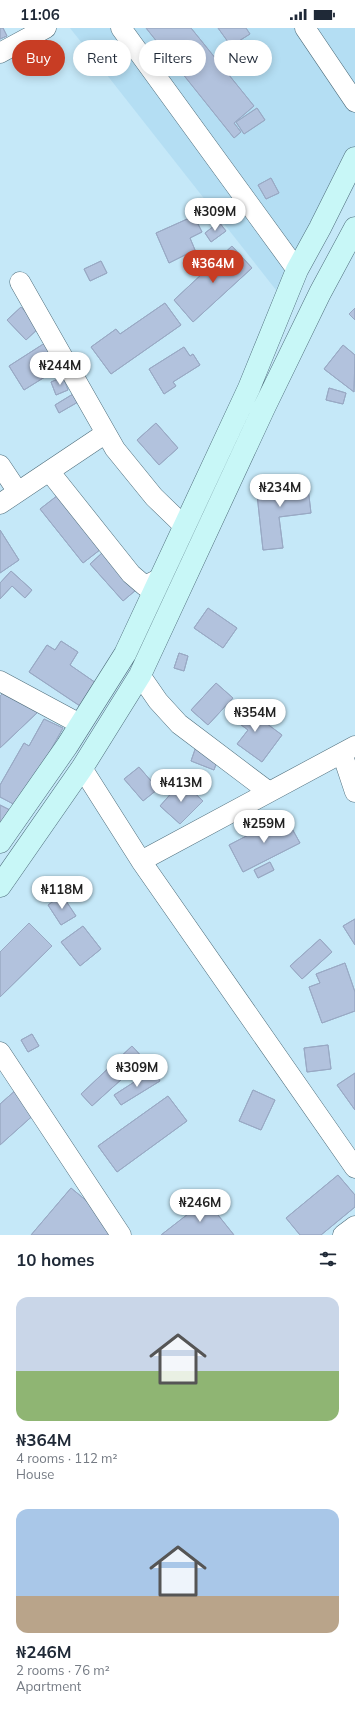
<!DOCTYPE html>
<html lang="en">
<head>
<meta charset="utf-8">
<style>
  body { margin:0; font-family:Mulish,sans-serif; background:#f6f6f7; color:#1f2937; height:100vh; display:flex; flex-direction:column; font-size:15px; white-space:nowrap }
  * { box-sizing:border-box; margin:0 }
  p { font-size:13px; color:#747a83 }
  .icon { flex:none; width:22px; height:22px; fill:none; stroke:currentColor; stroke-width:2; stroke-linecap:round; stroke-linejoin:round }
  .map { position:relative; height:1207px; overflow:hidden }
  .sheet { display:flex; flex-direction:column; background:#fff; flex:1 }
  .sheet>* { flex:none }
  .hud { position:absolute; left:12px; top:12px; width:331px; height:36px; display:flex; gap:8px }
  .price { position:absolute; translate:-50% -34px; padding:0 9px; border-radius:14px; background:#fff; color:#222; font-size:13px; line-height:26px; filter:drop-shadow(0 1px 2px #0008) }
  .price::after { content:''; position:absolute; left:50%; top:24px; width:12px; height:9px; margin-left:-6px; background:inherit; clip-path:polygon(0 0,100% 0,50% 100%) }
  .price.on { background:#c83d24; color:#fff }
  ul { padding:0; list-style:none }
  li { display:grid; align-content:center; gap:8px; height:212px; padding:0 16px }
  li span { display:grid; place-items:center; height:124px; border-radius:12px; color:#555 }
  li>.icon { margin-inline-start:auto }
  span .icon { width:72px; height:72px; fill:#fffc; stroke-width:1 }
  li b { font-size:17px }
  h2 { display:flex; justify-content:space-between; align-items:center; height:48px; padding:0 16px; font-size:17px }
  .pill { padding:0 14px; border-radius:18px; background:#fff; box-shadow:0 2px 10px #0003; font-size:14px; line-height:36px }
  .pill.on { background:#c83d24; color:#fff }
  .status { display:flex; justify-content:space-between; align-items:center; height:28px; padding:0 20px; background:#fff; direction:ltr }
  .status svg { height:11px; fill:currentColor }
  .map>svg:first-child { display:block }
  .built { fill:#b4def3 }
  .building { fill:#b2c2dd; stroke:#99a9c4 }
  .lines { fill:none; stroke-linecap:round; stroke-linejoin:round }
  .street-casing { stroke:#4e6d7b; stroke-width:21 }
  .secondary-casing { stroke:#4e6d7b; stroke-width:23 }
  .street { stroke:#fff; stroke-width:20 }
  .secondary { stroke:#c8f7f7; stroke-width:22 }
</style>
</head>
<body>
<div class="status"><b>11:06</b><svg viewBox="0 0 49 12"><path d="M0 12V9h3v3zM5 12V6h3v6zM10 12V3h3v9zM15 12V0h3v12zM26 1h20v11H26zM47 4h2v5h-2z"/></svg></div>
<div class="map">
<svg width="355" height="1207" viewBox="0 0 355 1207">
  <rect width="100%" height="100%" fill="#c5e8f8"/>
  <path class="built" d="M70,0h285v119l-79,143z"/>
  <path class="building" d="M0,0h3l4,8 -7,3z
    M0,0h3l4,8 -7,3z
    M146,0h45l63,78 -20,17 7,9 -7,6z
    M146,0h45l63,78 -20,17 7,9 -7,6z
    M218,0h28l4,6 -19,12z
    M218,0h28l4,6 -19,12z
    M257,80l8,12 -21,14 -8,-12z
    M257,80l8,12 -21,14 -8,-12z
    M271,150l8,15 -13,6 -8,-14z
    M271,150l8,15 -13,6 -8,-14z
    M194,188l8,16 -12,6 5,12 -26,13 -13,-30z
    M194,188l8,16 -12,6 5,12 -26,13 -13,-30z
    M219,194l7,9 -15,11 -6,-9z
    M219,194l7,9 -15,11 -6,-9z
    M232,218l20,22 -59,54 -19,-22z
    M232,218l20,22 -59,54 -19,-22z
    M101,233l6,12 -17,8 -6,-12z
    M101,233l6,12 -17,8 -6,-12z
    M165,275l16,22 -70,49 -20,-27 25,-18 4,5z
    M165,275l16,22 -70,49 -20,-27 25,-18 4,5z
    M21,279l19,20 -14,13 -19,-20z
    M21,279l19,20 -14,13 -19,-20z
    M355,280v12l-6,-6z
    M355,280v12l-6,-6z
    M48,313l16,24 -40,25 -15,-24z
    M48,313l16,24 -40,25 -15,-24z
    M343,317l12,10 -1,37 -30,-23z
    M343,317l12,10 -1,37 -30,-23z
    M184,319l6,9 3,-2 7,11 -27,17 3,4 -12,8 -15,-25z
    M184,319l6,9 3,-2 7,11 -27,17 3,4 -12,8 -15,-25z
    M63,349l5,13 -12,5 -5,-13z
    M63,349l5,13 -12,5 -5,-13z
    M329,360l17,5 -3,11 -17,-4z
    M329,360l17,5 -3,11 -17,-4z
    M73,366l5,8 -19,11 -4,-8z
    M73,366l5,8 -19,11 -4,-8z
    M156,395l22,25 -19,17 -22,-25z
    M156,395l22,25 -19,17 -22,-25z
    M307,451l4,34 -32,4 4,31 -20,2 -7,-65z
    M307,451l4,34 -32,4 4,31 -20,2 -7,-65z
    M71,457l43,54 -31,24 -43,-54z
    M71,457l43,54 -31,24 -43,-54z
    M0,502l19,30 -19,13z
    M0,502l19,30 -19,13z
    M102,525l34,37 -13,11 -33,-37z
    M102,525l34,37 -13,11 -33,-37z
    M11,543l21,19 -7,8 -13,-12 -12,13v-16z
    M11,543l21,19 -7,8 -13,-12 -12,13v-16z
    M208,580l29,20 -14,20 -29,-20z
    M208,580l29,20 -14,20 -29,-20z
    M61,613l17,11 -8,13 26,18 -16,23 -51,-34 18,-27 8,5z
    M61,613l17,11 -8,13 26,18 -16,23 -51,-34 18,-27 8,5z
    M179,625l9,3 -4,15 -10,-3z
    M179,625l9,3 -4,15 -10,-3z
    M216,655l17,15 -25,27 -17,-15z
    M216,655l17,15 -25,27 -17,-15z
    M12,656l27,27 -39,37v-52z
    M12,656l27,27 -39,37v-52z
    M239,675l43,32 -20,27 -25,-18 11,-14 -19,-14z
    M239,675l43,32 -20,27 -25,-18 11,-14 -19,-14z
    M44,691l19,9 -44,79 -19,-10v-12l24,-42 5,3z
    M44,691l19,9 -44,79 -19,-10v-12l24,-42 5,3z
    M199,710l23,9 -8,23 -23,-9z
    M199,710l23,9 -8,23 -23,-9z
    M139,739l19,22 -15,12 -19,-22z
    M139,739l19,22 -15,12 -19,-22z
    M182,753l21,20 -23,23 -20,-18z
    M182,753l21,20 -23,23 -20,-18z
    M0,777l12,6 -12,22z
    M0,777l12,6 -12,22z
    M285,788l15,27 -57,29 -14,-27z
    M285,788l15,27 -57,29 -14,-27z
    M270,834l4,8 -16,8 -4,-8z
    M270,834l4,8 -16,8 -4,-8z
    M62,867l14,21 -15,9 -13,-20z
    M62,867l14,21 -15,9 -13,-20z
    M355,891v26l-12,-19z
    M355,891v26l-12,-19z
    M29,895l23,23 -52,51v-45z
    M29,895l23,23 -52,51v-45z
    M83,898l18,23 -21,17 -19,-24z
    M83,898l18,23 -21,17 -19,-24z
    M320,911l12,13 -30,27 -12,-13z
    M320,911l12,13 -30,27 -12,-13z
    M345,935l10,29v19l-33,12 -13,-36 11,-4 -4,-9z
    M345,935l10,29v19l-33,12 -13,-36 11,-4 -4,-9z
    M32,1006l7,12 -11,6 -7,-12z
    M32,1006l7,12 -11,6 -7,-12z
    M328,1017l3,24 -24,3 -3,-24z
    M328,1017l3,24 -24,3 -3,-24z
    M132,1018l12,13 -52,47 -11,-12z
    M132,1018l12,13 -52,47 -11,-12z
    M153,1042l7,11 -39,24 -7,-10z
    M153,1042l7,11 -39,24 -7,-10z
    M355,1045v37l-18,-25z
    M355,1045v37l-18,-25z
    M17,1061l21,22 -38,34v-41z
    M17,1061l21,22 -38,34v-41z
    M253,1062l22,10 -14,30 -22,-9z
    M253,1062l22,10 -14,30 -22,-9z
    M168,1068l19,25 -70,51 -19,-26z
    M168,1068l19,25 -70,51 -19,-26z
    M338,1147l17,20v12l-34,28h-21l-14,-17z
    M338,1147l17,20v12l-34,28h-21l-14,-17z
    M71,1160l51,42 -4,5h-87z
    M71,1160l51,42 -4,5h-87z
    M206,1172l28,35h-73z
    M206,1172l28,35h-73z"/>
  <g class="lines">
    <defs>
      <path id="street" d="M121,0l176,242
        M305,0l50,74
        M0,25l46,-25
        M20,254l95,167 39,48 30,29
        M0,437l18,27
        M49,443l82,103 14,12 14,-7
        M0,476l106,-71
        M140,647l18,26 21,23 90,68
        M0,653l80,43
        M342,725l13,39
        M82,740l59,93 214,307
        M141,833l214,-115
        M0,1024l121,183
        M343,1207l12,-9"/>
      <path id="secondary" d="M0,814l67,-96 58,-92 124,-266 48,-118 23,-42 35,-70
        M0,858l82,-118 58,-93 124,-267 56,-115 35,-65"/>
    </defs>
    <use href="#street" class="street-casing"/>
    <use href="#secondary" class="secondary-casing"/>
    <use href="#street" class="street"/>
    <use href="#secondary" class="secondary"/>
  </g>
</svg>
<b class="price" style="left:215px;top:204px">₦309M</b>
<b class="price on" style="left:213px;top:256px">₦364M</b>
<b class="price" style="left:60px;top:358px">₦244M</b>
<b class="price" style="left:280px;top:480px">₦234M</b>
<b class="price" style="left:255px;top:705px">₦354M</b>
<b class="price" style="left:181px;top:775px">₦413M</b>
<b class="price" style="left:264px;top:816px">₦259M</b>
<b class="price" style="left:62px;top:882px">₦118M</b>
<b class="price" style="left:137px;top:1060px">₦309M</b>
<b class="price" style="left:200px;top:1195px">₦246M</b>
<div class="hud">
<a class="pill on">Buy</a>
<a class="pill">Rent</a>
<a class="pill">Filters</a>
<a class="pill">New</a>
</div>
</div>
<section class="sheet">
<h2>10 homes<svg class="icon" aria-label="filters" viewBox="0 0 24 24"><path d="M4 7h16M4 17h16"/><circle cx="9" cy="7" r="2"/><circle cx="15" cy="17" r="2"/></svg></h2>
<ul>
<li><span style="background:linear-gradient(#c9d6e8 60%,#8fb573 0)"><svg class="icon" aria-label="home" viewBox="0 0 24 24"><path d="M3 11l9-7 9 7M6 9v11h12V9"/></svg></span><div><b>₦364M</b><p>4 rooms · 112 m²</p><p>House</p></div></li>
<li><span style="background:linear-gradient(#a9c7e8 70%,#b9a48a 0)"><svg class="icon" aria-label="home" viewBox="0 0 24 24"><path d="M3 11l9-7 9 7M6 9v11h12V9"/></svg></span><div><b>₦246M</b><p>2 rooms · 76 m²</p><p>Apartment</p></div></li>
</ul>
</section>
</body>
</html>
